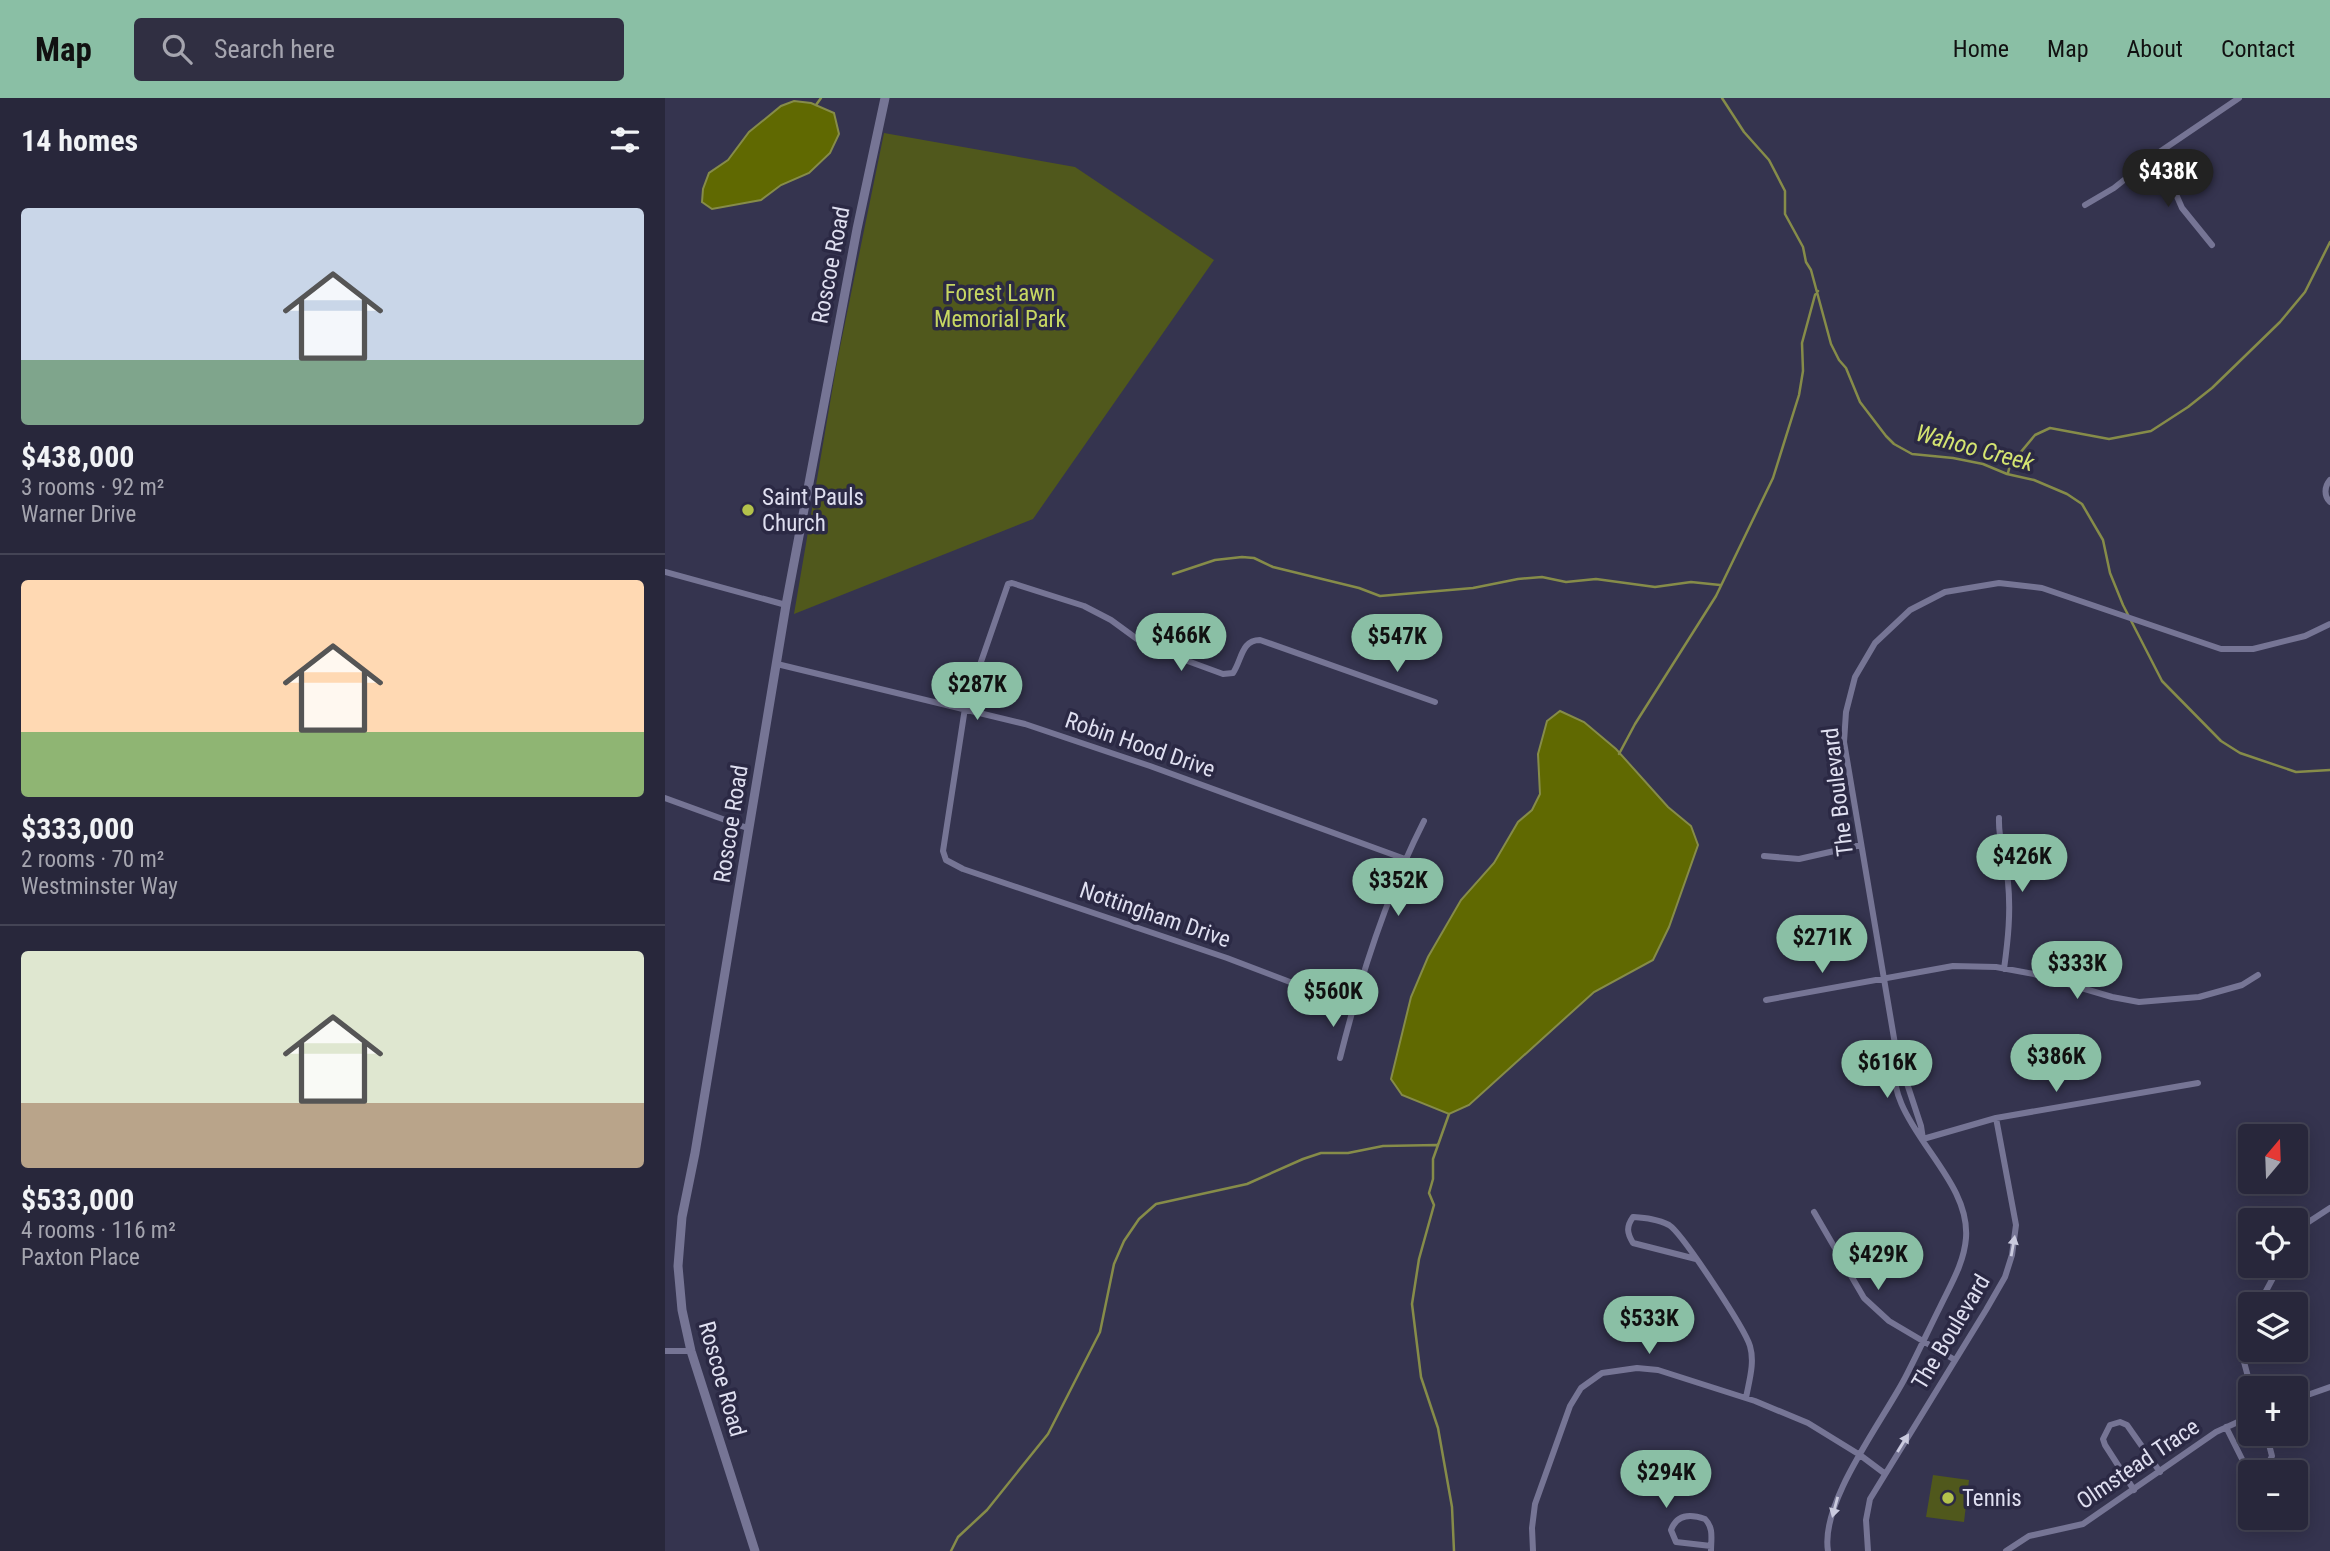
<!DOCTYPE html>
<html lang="en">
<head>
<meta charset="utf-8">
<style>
  body { margin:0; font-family:"Roboto Condensed",sans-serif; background:#302f42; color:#f1f3f6; height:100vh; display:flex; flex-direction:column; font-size:26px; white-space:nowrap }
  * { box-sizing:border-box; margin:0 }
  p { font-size:23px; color:#a5a5af }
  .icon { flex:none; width:38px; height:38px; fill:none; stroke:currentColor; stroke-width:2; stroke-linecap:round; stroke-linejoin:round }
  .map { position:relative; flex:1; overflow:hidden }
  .panel { display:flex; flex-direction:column; background:#28273b; width:665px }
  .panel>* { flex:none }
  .needle { width:46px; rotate:19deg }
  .tools { position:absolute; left:1573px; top:1026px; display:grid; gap:14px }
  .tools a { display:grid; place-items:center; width:70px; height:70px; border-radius:7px; background:#28273b; box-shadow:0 4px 18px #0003,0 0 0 2px #445; font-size:35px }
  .price { position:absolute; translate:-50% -60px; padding:0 16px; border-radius:24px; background:#8abfa5; color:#111; font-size:23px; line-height:46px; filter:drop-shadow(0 2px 4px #0008) }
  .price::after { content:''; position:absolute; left:50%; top:42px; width:21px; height:16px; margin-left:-10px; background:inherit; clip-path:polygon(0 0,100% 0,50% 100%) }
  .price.current { background:#222; color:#fff }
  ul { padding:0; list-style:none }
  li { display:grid; align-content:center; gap:14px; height:371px; padding:0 21px }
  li+li { border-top:2px solid #445 }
  li span { display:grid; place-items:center; height:217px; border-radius:7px; color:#555 }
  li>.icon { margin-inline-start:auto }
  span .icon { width:126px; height:126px; fill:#fffc; stroke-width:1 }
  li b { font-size:30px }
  h2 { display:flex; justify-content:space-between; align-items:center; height:84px; padding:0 21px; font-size:30px }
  header { display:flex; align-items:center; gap:42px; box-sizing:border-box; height:98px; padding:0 35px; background:#8abfa5; color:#111 }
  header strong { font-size:33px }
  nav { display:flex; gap:38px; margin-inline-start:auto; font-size:24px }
  .search { width:490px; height:63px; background:#302f42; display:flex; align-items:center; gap:18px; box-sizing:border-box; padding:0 24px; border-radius:7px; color:#a5a5af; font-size:26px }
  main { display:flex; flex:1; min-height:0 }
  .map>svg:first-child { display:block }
  .green { fill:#50581c }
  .water { fill:#606901; stroke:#868c49; stroke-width:2 }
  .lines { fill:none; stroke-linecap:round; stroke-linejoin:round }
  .stream { stroke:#868c49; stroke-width:2.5 }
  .street { stroke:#767595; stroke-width:6 }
  .secondary { stroke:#767595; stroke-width:9 }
  .oneway { fill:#cacade }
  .poi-dot { fill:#b3c24b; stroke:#2b2944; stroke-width:2.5 }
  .labels { text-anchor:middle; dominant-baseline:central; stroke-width:7; stroke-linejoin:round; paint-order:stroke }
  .street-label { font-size:23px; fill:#dfdff0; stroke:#2b2944 }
  .park-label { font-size:23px; fill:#c7d762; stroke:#2b2944 }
  .poi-label { font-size:23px; fill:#dfdff0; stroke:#2b2944; text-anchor:start }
  .water-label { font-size:24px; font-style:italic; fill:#d5e571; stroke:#2b2944 }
</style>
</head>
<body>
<header>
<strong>Map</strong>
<div class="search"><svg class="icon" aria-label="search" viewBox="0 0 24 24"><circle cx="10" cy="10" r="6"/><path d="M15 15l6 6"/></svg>Search here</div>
<nav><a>Home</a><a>Map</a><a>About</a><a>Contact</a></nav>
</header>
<main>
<section class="panel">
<h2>14 homes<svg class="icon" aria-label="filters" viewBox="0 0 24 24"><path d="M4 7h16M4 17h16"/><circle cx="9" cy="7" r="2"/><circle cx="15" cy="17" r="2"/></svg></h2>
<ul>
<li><span style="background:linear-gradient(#c9d6e8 70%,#7fa58c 0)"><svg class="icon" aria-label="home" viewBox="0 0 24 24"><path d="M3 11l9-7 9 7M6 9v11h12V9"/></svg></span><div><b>$438,000</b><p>3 rooms · 92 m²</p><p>Warner Drive</p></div></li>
<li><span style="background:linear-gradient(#ffd9b3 70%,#8fb573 0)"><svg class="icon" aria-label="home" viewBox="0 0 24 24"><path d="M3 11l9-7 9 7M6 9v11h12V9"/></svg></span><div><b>$333,000</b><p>2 rooms · 70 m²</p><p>Westminster Way</p></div></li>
<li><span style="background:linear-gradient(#dfe7d0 70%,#b9a48a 0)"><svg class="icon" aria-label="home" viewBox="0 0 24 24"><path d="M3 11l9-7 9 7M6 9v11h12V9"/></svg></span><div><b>$533,000</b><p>4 rooms · 116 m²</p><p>Paxton Place</p></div></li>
</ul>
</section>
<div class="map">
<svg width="1665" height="1453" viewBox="0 0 1665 1453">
  <rect width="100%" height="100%" fill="#35344f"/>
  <path class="green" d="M219,35l191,34 139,93 -181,259 -239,95 43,-252z
    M1268,1377l36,5 -5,42 -38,-5z"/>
  <path class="water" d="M129,3l17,2 23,10 5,21 -9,19 -21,20 -28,12 -20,15 -49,9 -10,-7 1,-13 6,-16 19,-13 21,-28 32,-26z
    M895,613l24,11 32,27 52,58 23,19 7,19 -29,82 -16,33 -59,32 -125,113 -20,9 -47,-19 -11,-16 20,-82 17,-40 33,-57 33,-37 24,-41 14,-12 8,-16 -2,-40 9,-33z"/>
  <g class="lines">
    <path class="stream" d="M1057,0l22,34 25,28 16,31v23l18,33 3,15 5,8 20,74 8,16 7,8 14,34 26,34 8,8 18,10 41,4 30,6 24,10 27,6 33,14 15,10 21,36 7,33 13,32 39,76 59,60 19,12 56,19 34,-2
      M151,7l5,-7
      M1343,375l2,-8 25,-30 15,-7 59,11 42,-8 37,-24 24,-19 68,-66 25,-30 25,-50
      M508,476l42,-14 27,-3 12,1 19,9 86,21 21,8 93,-8 45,-9 24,-2 24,5 30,-3 59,8 36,-5 29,3
      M954,656l16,-30 81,-128 57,-118 26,-83 4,-24 -1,-28 13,-48 3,-4
      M784,1016l-16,45v20l-4,14 5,12 -15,54 -7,45 9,73 17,51 14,79 2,44
      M286,1453l7,-14 29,-27 61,-76 52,-102 14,-68 10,-23 15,-22 17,-15 91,-20 56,-25 18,-6h27l35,-7 54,-1"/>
    <path class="street" d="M1493,55l24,55 30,37
      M1420,107l29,-17 44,-35 81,-55
      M1665,382c-6,7 -6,16 0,22
      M0,474l121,33
      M112,566l248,60 125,42 255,93
      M0,700l85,31
      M1334,720c-1,23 7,42 9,64 3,30 0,58 -4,87
      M1099,758l35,3 62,-14
      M1101,902l187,-34 43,1 38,7 78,23 27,5 60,-5 43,-12 16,-10
      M688,908l-126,-48 -264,-89 -17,-9 -3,-9 22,-143 43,-124 4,-1 72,23 27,14 26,19 37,17 49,18 10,-1c9,-13 8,-33 27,-33l175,62
      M675,960c20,-80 47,-164 84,-237
      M1258,1041l-2,-13 -25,-76 -52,-308 2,-30 9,-35 20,-34 35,-33 35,-18 54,-9 43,5 179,61h32l52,-13 25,-12
      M1258,1041l73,-21 202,-35
      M1149,1114l50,86 25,23 66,39
      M1631,1139l11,-14 23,-15
      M1031,1161l-63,-16c-6,-10 -7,-16 0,-26 12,1 25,2 36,8 13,8 76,104 81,121 5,17 -1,35 -4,52
      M1594,1206l21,-39
      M1586,1220l-11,23v6l11,41
      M0,1253h26
      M1631,1301l34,-12
      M1561,1329l18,36 9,9
      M1599,1374l8,-16 -6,-23
      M1469,1392l-29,-45 -2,-6 7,-14 10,-3 7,3 33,47
      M868,1453l-1,-23 3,-24 35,-98 11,-18 21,-15 35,-5 21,2 97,31 53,22 52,32 24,18
      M1046,1453c0,-12 3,-23 -6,-32 -14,-5 -28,-5 -34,11l5,12 35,4
      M1163,1453c-8,-49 54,-129 77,-173 12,-23 23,-47 35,-71 11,-23 24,-44 26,-69 5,-67 -88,-116 -70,-188
      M1203,1453l-2,-31 4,-21 116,-189 19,-33 7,-22 4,-30 -20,-107
      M1341,1453l23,-15 54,-12 133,-92 35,-16"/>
    <path class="secondary" d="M90,1453l-64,-200 -9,-41 -4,-44 4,-49 13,-64 91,-548 71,-376 28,-131"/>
  </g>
  <defs><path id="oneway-solid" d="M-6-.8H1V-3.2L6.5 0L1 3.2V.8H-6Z" transform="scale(1.75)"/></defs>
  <g class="oneway">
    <use href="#oneway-solid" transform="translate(1348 1148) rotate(-80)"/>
    <use href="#oneway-solid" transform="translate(1238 1345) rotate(-58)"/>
    <use href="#oneway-solid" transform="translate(1170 1409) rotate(105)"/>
  </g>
  <g class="poi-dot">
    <circle cx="83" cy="412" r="7"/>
    <circle cx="1283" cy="1400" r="7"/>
  </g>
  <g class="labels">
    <g class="street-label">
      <text transform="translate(166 167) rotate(-79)">Roscoe Road</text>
      <text transform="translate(475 647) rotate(19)">Robin Hood Drive</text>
      <text transform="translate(1173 694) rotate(-97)">The Boulevard</text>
      <text transform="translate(66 726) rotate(-81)">Roscoe Road</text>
      <text transform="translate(490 817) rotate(19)">Nottingham Drive</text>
      <text transform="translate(1286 1234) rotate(-59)">The Boulevard</text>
      <text transform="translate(57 1281) rotate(74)">Roscoe Road</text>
      <text transform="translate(1473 1366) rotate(-34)">Olmstead Trace</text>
    </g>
    <g class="park-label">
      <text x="335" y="195">Forest Lawn<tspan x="335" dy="26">Memorial Park</tspan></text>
    </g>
    <g class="poi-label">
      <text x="97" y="399">Saint Pauls<tspan x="97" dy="26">Church</tspan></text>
      <text x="1297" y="1400">Tennis</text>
    </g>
    <g class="water-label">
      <text transform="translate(1310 350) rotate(15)">Wahoo Creek</text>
    </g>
  </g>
</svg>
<div class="tools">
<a><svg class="needle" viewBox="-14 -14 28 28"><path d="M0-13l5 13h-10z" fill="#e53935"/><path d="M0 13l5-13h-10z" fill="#a5a5af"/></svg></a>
<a><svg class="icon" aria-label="locate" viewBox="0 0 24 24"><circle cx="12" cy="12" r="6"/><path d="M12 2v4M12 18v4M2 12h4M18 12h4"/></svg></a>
<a><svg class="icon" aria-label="layers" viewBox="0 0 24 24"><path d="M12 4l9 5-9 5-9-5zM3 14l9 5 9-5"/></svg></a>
<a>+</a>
<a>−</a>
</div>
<b class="price current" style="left:1503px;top:111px">$438K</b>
<b class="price" style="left:516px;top:575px">$466K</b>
<b class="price" style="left:732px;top:576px">$547K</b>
<b class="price" style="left:312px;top:624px">$287K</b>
<b class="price" style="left:1357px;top:796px">$426K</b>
<b class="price" style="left:733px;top:820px">$352K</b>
<b class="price" style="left:1157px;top:877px">$271K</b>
<b class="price" style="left:1412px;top:903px">$333K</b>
<b class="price" style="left:668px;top:931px">$560K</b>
<b class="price" style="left:1391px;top:996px">$386K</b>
<b class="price" style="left:1222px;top:1002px">$616K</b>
<b class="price" style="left:1213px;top:1194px">$429K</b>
<b class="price" style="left:984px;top:1258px">$533K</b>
<b class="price" style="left:1001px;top:1412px">$294K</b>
</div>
</main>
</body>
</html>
